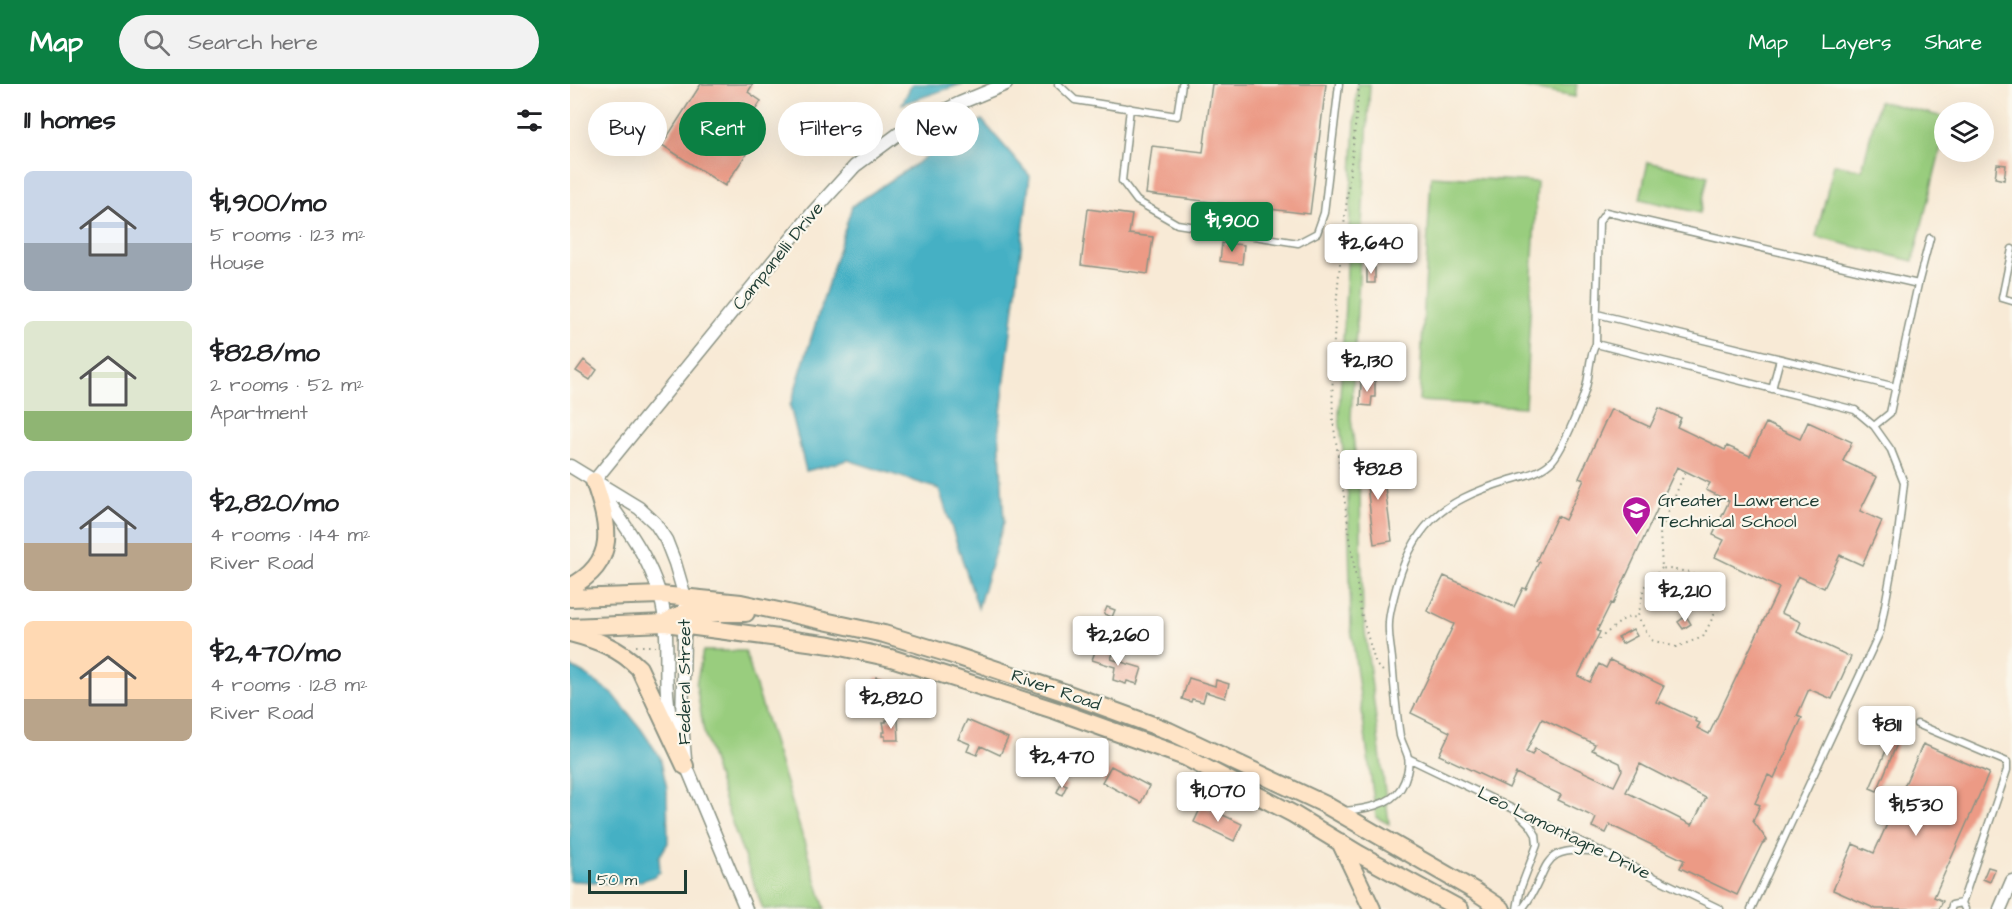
<!DOCTYPE html>
<html lang="en">
<head>
<meta charset="utf-8">
<style>
  body { margin:0; font-family:"Architects Daughter",sans-serif; background:#f2f2f2; color:#202124; height:100vh; display:flex; flex-direction:column; font-size:22px; white-space:nowrap }
  * { box-sizing:border-box; margin:0 }
  p { font-size:20px; color:#757577 }
  .icon { flex:none; width:33px; height:33px; fill:none; stroke:currentColor; stroke-width:2; stroke-linecap:round; stroke-linejoin:round }
  .map { position:relative; flex:1; overflow:hidden }
  .drawer { display:flex; flex-direction:column; background:#fff; width:570px }
  .drawer>* { flex:none }
  .top-card { position:absolute; left:18px; top:18px; width:570px; height:54px; display:flex; gap:12px }
  .fabs { position:absolute; left:1364px; top:18px; display:grid; gap:12px }
  .fabs a { display:grid; place-items:center; width:60px; height:60px; border-radius:50%; background:#fff; box-shadow:0 6px 24px #0002; font-size:30px }
  .scale { position:absolute; left:18px; bottom:15px; width:99px; box-sizing:border-box; padding-left:6px; border:3px solid #1f3d34; border-top:0; font-size:16px; line-height:21px; white-space:nowrap; color:#1f3d34; -webkit-text-stroke:4px #fbf7ec; paint-order:stroke }
  .price { position:absolute; translate:-50% -51px; padding:0 14px; border-radius:6px; background:#fff; color:#222; font-size:20px; line-height:39px; filter:drop-shadow(0 2px 3px #0008) }
  .price::after { content:''; position:absolute; left:50%; top:36px; width:18px; height:14px; margin-left:-9px; background:inherit; clip-path:polygon(0 0,100% 0,50% 100%) }
  .price.selected { background:#0b8043; color:#fff }
  ul { padding:0; list-style:none }
  li { display:flex; align-items:center; gap:18px; height:150px; padding:0 24px }
  li span { display:grid; place-items:center; flex:none; width:168px; height:120px; border-radius:9px; color:#555 }
  li>.icon { margin-inline-start:auto }
  span .icon { width:72px; height:72px; fill:#fffc; stroke-width:1 }
  li b { font-size:26px }
  h2 { display:flex; justify-content:space-between; align-items:center; height:72px; padding:0 24px; font-size:26px }
  .chip { padding:0 21px; border-radius:27px; background:#fff; box-shadow:0 6px 24px #0002; font-size:21px; line-height:54px }
  .chip.selected { background:#0b8043; color:#fff }
  header { display:flex; align-items:center; gap:36px; box-sizing:border-box; height:84px; padding:0 30px; background:#0b8043; color:#fff }
  header strong { font-size:28px }
  nav { display:flex; gap:33px; margin-inline-start:auto; font-size:21px }
  .search { width:420px; height:54px; background:#f2f2f2; display:flex; align-items:center; gap:15px; box-sizing:border-box; padding:0 21px; border-radius:33px; color:#757577; font-size:22px }
  main { display:flex; flex:1; min-height:0 }
  .map>svg:first-child { display:block }
  .green { fill:#99cd7e; stroke:#5c8559; stroke-width:1.5 }
  .water { fill:#45b0c4; stroke:#32767c; stroke-width:1.5 }
  .lines { fill:none; stroke-linecap:round; stroke-linejoin:round }
  .stream { stroke:#45b0c4; stroke-width:4 }
  .building { fill:#ec9a85; fill-rule:evenodd }
  .lane-casing { stroke:#8c9485; stroke-width:9 }
  .street-casing { stroke:#8c9485; stroke-width:15 }
  .secondary-casing { stroke:#8c9485; stroke-width:20 }
  .path { stroke:#8c9485; stroke-width:2; stroke-dasharray:1.5 4.5; stroke-linecap:butt }
  .lane { stroke:#fff; stroke-width:6 }
  .street { stroke:#fff; stroke-width:12 }
  .secondary { stroke:#ffe4c6; stroke-width:16 }
  .labels { text-anchor:middle; dominant-baseline:central; stroke-width:4.5; stroke-linejoin:round; paint-order:stroke }
  .street-label { font-size:18px; fill:#1f3d34; stroke:#fbf7ec }
  .poi-label { font-size:18px; fill:#1f3d34; stroke:#fbf7ec; text-anchor:start }
</style>
</head>
<body>
<header>
<strong>Map</strong>
<div class="search"><svg class="icon" aria-label="search" viewBox="0 0 24 24"><circle cx="10" cy="10" r="6"/><path d="M15 15l6 6"/></svg>Search here</div>
<nav><a>Map</a><a>Layers</a><a>Share</a></nav>
</header>
<main>
<section class="drawer">
<h2>11 homes<svg class="icon" aria-label="filters" viewBox="0 0 24 24"><path d="M4 7h16M4 17h16"/><circle cx="9" cy="7" r="2"/><circle cx="15" cy="17" r="2"/></svg></h2>
<ul>
<li><span style="background:linear-gradient(#c9d6e8 60%,#9aa5b1 0)"><svg class="icon" aria-label="home" viewBox="0 0 24 24"><path d="M3 11l9-7 9 7M6 9v11h12V9"/></svg></span><div><b>$1,900/mo</b><p>5 rooms · 123 m²</p><p>House</p></div></li>
<li><span style="background:linear-gradient(#dfe7d0 75%,#8fb573 0)"><svg class="icon" aria-label="home" viewBox="0 0 24 24"><path d="M3 11l9-7 9 7M6 9v11h12V9"/></svg></span><div><b>$828/mo</b><p>2 rooms · 52 m²</p><p>Apartment</p></div></li>
<li><span style="background:linear-gradient(#c9d6e8 60%,#b9a48a 0)"><svg class="icon" aria-label="home" viewBox="0 0 24 24"><path d="M3 11l9-7 9 7M6 9v11h12V9"/></svg></span><div><b>$2,820/mo</b><p>4 rooms · 144 m²</p><p>River Road</p></div></li>
<li><span style="background:linear-gradient(#ffd9b3 65%,#b9a48a 0)"><svg class="icon" aria-label="home" viewBox="0 0 24 24"><path d="M3 11l9-7 9 7M6 9v11h12V9"/></svg></span><div><b>$2,470/mo</b><p>4 rooms · 128 m²</p><p>River Road</p></div></li>
</ul>
</section>
<div class="map">
<svg width="1442" height="825" viewBox="0 0 1442 825">
  <rect width="100%" height="100%" fill="#fbf7ec"/>
  <filter id="ink" filterUnits="userSpaceOnUse"><feTurbulence type="fractalNoise" baseFrequency=".0167" numOctaves="2"/><feDisplacementMap in="SourceGraphic" scale="12" xChannelSelector="R" yChannelSelector="G"/><feConvolveMatrix kernelMatrix="1 2 1 2 8 2 1 2 1" color-interpolation-filters="sRGB"/></filter>
  <filter id="wash" filterUnits="userSpaceOnUse"><feTurbulence type="fractalNoise" baseFrequency=".008" numOctaves="4" result="noise"/><feDisplacementMap in="SourceGraphic" scale="24" xChannelSelector="R" yChannelSelector="G"/><feGaussianBlur stdDeviation="1.35" result="paint"/><feColorMatrix in="noise" values="0 0 0 0 0 0 0 0 0 0 0 0 0 0 0 0 0 1.4 0 .05"/><feComposite in="paint" operator="in"/></filter>
  <g filter="url(#wash)">
    <rect width="100%" height="100%" fill="#f8ead6"/>
    <path class="green" d="M787,0h13l-19,334 9,78 3,119 26,209 -13,-7 -25,-189 -3,-131 -9,-82z
      M936,0h71l-2,13z
      M1309,17l65,16v18l-31,126 -97,-24 18,-73 28,6z
      M1078,78l60,14 -8,37 -60,-14z
      M861,92l106,6 -12,225 -106,-6z
      M133,567h42l80,258h-62l-37,-103 -22,-74 -8,-48z"/>
    <path class="water" d="M342,0h50l-60,20z
      M412,36l48,56 -31,253 5,93 -26,86 -39,-119 -91,-29 -42,11 -16,-65 62,-200z
      M0,582l16,9 28,20 27,34 19,28 7,31 1,55 -9,14 1,15c-22,18 -63,9 -90,9z"/>
    <g class="lines">
      <path class="stream" d="M386,55l10,-20"/>
    </g>
    <g id="blocks">
      <path class="building" d="M131,0h52l-5,8 13,9 -18,28 14,9 -32,48 -63,-41z
        M642,0h114l-16,130 -164,-20 6,-48 51,6z
        M1427,80l9,1 -2,15 -9,-2z
        M518,125l44,6 -3,19 24,3 -5,37 -67,-9z
        M652,159l22,2 -2,19 -22,-3z
        M797,183l8,1v15h-8z
        M14,276l13,10 -7,10 -14,-9z
        M791,297h14v16h-3l-1,9 -11,-1z
        M1089,324l22,10 -4,9 48,23 2,-4 23,10 16,-33 34,16 8,-17 44,20 -9,19 34,16 -17,34 22,10 -20,44 -22,-10 -16,33 -26,-12 -17,37 20,9 -4,10 54,25 -19,42 -23,-10 -12,27 5,2 -28,60 -6,-3 -13,28 5,2 -7,16 14,19 -5,4 -25,51 -57,-27 4,-8 -74,-35 -4,8 -14,-6 4,-9 -38,-18 3,-5 -45,-22 -7,15 -70,-33 11,-23 -39,-19 43,-89 -27,-13 17,-35 70,31 9,-19 3,1 13,-27 -3,-1 21,-45 8,4 19,-40 -5,-2 32,-69 39,18zM1107,383l33,16 -4,7 23,11 -16,34 11,5 -9,17 64,31 -70,146 -12,-6 3,-5 -5,-2 1,-2 -36,-17v2l-4,-2 8,-16 -54,-26 -4,8 -7,-4 -9,18 -12,-6 22,-44 -3,-1 14,-28 2,1zM972,635l53,25 -3,6 28,13 2,7 -8,16 -79,-37 -3,6 -6,-3zM1070,680l66,34 -14,27 -66,-33z
        M811,373l11,84 -18,3 -10,-84z
        M537,523l8,3 -3,7 -8,-3z
        M1116,532l5,8 -8,5 -5,-7z
        M1063,545l4,7 -15,8 -4,-7z
        M527,562l17,5 -3,8 31,9 -5,16 -10,-3 -1,3 -13,-4 2,-13 -23,-7z
        M306,593l15,4 -6,23 -15,-3z
        M619,594l26,8 1,-6 13,4 -4,14 -19,-6 -3,10 -11,-3 -1,3 -9,-3z
        M316,636h12l1,20h-14v-4h-3v-4h3l-2,-10h3z
        M397,636l41,18 -8,17 -19,-9 -4,9 -10,-4 3,-7 -12,-5z
        M1328,639l7,2 -28,66 -7,-3z
        M1353,660l66,29 -55,124 9,4 -4,8h-63l-43,-19 20,-46 21,9z
        M541,682l38,20 -8,17 -39,-21z
        M491,699l6,2 -5,10 -5,-3z
        M632,721l40,19 -8,17 -40,-19z
        M1418,783l7,2 -5,13 -7,-3z"/>
    </g>
  </g>
  <g filter="url(#ink)">
    <use href="#blocks" fill-opacity="0" stroke="#8c9485" stroke-width="1.5"/>
    <g class="lines">
      <defs>
        <path id="lane" d="M488,0l17,16 102,16 5,-32
          M560,24l-8,73 15,20 40,23 121,19 19,-10 7,-20 15,-129
          M1442,165l-10,49 10,3
          M1027,230l299,73
          M1026,260l3,-122 7,-10 312,72
          M1202,305l8,-30
          M1304,342l16,-13 28,-129 12,-46
          M1347,640l90,38v8l-45,133
          M838,674l312,151
          M774,727c19,-2 46,-5 57,-23 5,-8 9,-22 7,-31 -2,-7 -6,-14 -8,-21 -4,-25 -6,-51 -8,-77 -1,-11 -4,-24 -3,-36 0,-9 3,-18 5,-27 17,-70 46,-94 113,-115 15,-5 34,-8 45,-20 11,-12 32,-62 35,-78 3,-14 2,-27 9,-39l259,66 19,16 17,24 13,33 -6,52 -18,97 -129,277
          M947,825l4,-22 16,-42 -1,-10 -6,-10 -10,-10
          M952,825c31,-38 12,-66 78,-57
          M1381,825l1,-4 10,-2 3,6"/>
        <path id="street" d="M0,382l69,42 16,15 11,17 9,23 10,34 -3,126 3,36
          M24,397l220,-270 41,-45 50,-37 55,-26 46,-19
          M30,406c28,39 60,81 65,131 4,36 -3,71 8,106
          M113,674l63,151
          M1430,825l12,-28"/>
        <path id="secondary" d="M0,503c49,-25 39,-62 24,-106
          M0,514l91,-3 80,8 143,31 72,22 107,36 106,39 155,73 151,87 27,18
          M96,538l10,-6 9,-3h61
          M0,543l95,-4 166,22 60,13 166,53 128,46 108,57 66,40 101,55
          M0,549c27,7 49,15 69,35l46,98
          M770,758l32,67"/>
      </defs>
      <use href="#lane" class="lane-casing"/>
      <use href="#street" class="street-casing"/>
      <use href="#secondary" class="secondary-casing"/>
      <path class="path" d="M789,0c-9,111 -30,226 -26,337l28,192 15,52 7,6
        M1092,484l-18,19 -6,30 13,23 25,7 27,-10 11,-22 -6,-28 -18,-15 -28,-4 -2,-36 25,-60
        M1024,559l31,-25 13,-1
        M66,562h19"/>
      <use href="#lane" class="lane"/>
      <use href="#street" class="street"/>
      <use href="#secondary" class="secondary"/>
    </g>
  </g>
  <defs>
    <symbol id="school-pin" viewBox="-11 -11 22 30"><path d="M0 17L-7.5 6A9.5 9.5 0 1 1 7.5 6Z" fill="#b5179e" stroke="#fbf7ec"/><path d="M0-5L7-2L0 1L-7-2ZM-4 1L0 2.5L4 1V4Q0 6-4 4Z" fill="#fff"/></symbol>
  </defs>
  <g fill-rule="evenodd">
    <use href="#school-pin" x="1050" y="410" width="33" height="45"/>
  </g>
  <g class="labels">
    <g class="street-label">
      <text transform="translate(208 172) rotate(-51)">Campanelli Drive</text>
      <text transform="translate(114 598) rotate(-90)">Federal Street</text>
      <text transform="translate(486 606) rotate(19)">River Road</text>
      <text transform="translate(994 749) rotate(26)">Leo Lamontagne Drive</text>
    </g>
    <g class="poi-label">
      <text x="1088" y="416">Greater Lawrence<tspan x="1088" dy="21">Technical School</tspan></text>
    </g>
  </g>
</svg>
<div class="fabs">
<a><svg class="icon" aria-label="layers" viewBox="0 0 24 24"><path d="M12 4l9 5-9 5-9-5zM3 14l9 5 9-5"/></svg></a>
</div>
<div class="scale">50 m</div>
<b class="price selected" style="left:662px;top:169px">$1,900</b>
<b class="price" style="left:801px;top:191px">$2,640</b>
<b class="price" style="left:797px;top:309px">$2,130</b>
<b class="price" style="left:808px;top:417px">$828</b>
<b class="price" style="left:1115px;top:539px">$2,210</b>
<b class="price" style="left:548px;top:583px">$2,260</b>
<b class="price" style="left:321px;top:646px">$2,820</b>
<b class="price" style="left:1317px;top:673px">$811</b>
<b class="price" style="left:492px;top:705px">$2,470</b>
<b class="price" style="left:648px;top:739px">$1,070</b>
<b class="price" style="left:1346px;top:753px">$1,530</b>
<div class="top-card">
<a class="chip">Buy</a>
<a class="chip selected">Rent</a>
<a class="chip">Filters</a>
<a class="chip">New</a>
</div>
</div>
</main>
</body>
</html>
